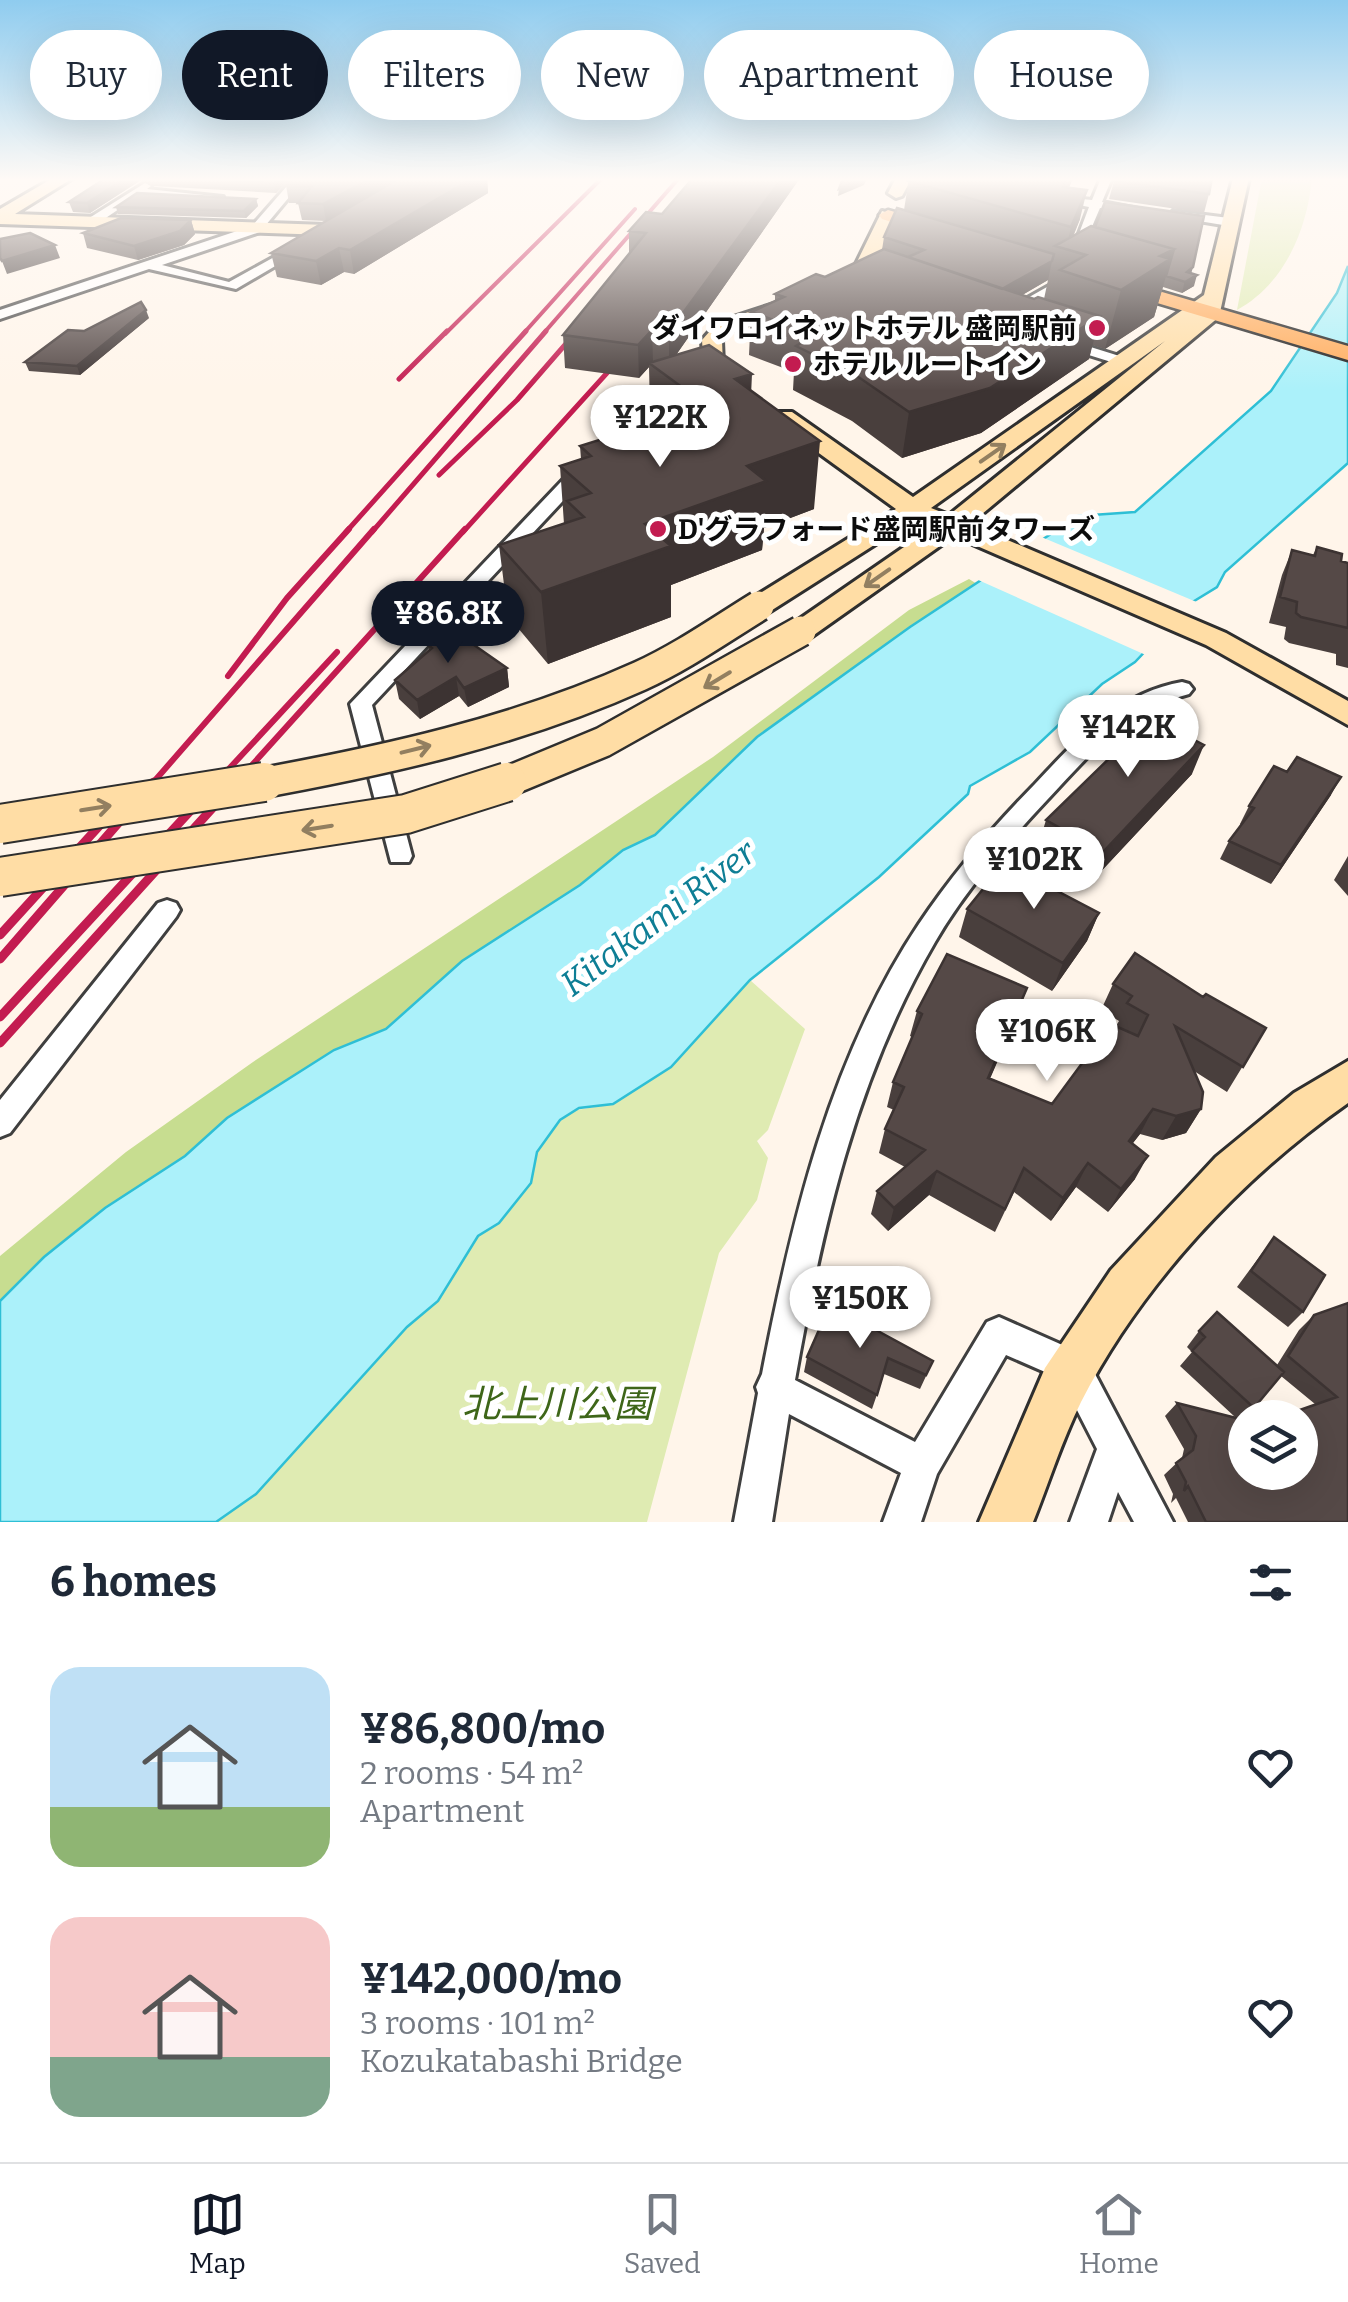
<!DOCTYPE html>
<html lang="en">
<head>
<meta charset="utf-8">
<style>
  body { margin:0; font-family:Bitter,"Noto Sans JP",serif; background:#f2f2f3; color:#1f2937; height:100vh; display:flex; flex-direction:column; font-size:38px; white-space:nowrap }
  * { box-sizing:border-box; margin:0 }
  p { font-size:32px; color:#747a83 }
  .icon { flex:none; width:55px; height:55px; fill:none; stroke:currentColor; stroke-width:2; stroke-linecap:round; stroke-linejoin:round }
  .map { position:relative; height:1522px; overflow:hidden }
  .sheet { display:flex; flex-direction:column; background:#fff; flex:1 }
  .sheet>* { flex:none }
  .banner { position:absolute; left:30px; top:30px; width:1290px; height:90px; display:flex; gap:20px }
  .controls { position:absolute; left:1228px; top:1400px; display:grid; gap:20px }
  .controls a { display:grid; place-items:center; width:90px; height:90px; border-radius:50%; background:#fff; box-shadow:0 10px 40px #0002; font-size:50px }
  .price { position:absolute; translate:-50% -85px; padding:0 22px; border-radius:35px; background:#fff; color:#222; font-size:32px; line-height:65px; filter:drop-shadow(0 2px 5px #0008) }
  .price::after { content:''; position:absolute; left:50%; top:60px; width:30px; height:22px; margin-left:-15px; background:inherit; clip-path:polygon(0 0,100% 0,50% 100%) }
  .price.on { background:#111827; color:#fff }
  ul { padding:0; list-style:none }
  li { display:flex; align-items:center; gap:30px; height:250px; padding:0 50px }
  li span { display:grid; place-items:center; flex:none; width:280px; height:200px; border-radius:30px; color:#555 }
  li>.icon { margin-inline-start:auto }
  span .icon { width:120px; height:120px; fill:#fffc; stroke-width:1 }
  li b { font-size:42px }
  h2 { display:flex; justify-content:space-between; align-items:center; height:120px; padding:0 50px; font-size:42px }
  .tag { padding:0 35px; border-radius:45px; background:#fff; box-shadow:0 10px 40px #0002; font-size:35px; line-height:90px }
  .tag.on { background:#111827; color:#fff }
  .menu { display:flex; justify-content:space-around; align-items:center; height:140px; border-top:2px solid #e0e1e3; background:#fff; font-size:28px; color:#747a83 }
  .menu a { display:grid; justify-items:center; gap:5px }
  .menu .on { color:#111827 }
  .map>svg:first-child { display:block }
  .green { fill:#dfebb2 }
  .forest { fill:#c7dd90 }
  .water { fill:#abf1fa; stroke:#2ebfd5; stroke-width:2.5 }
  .pier { fill:#fff5ea }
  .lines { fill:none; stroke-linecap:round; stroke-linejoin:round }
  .street-casing { stroke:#3f3f3f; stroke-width:6 }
  .secondary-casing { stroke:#2e2e2e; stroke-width:6 }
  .primary-casing { stroke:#1d1d1d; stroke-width:5 }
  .street { fill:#fff; fill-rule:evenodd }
  .secondary { fill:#ffdda5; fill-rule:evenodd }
  .primary { fill:#ffab5a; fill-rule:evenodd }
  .rail-far3 { stroke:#c31c50; stroke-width:4 }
  .rail-far2 { stroke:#c31c50; stroke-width:5 }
  .rail-far1 { stroke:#c31c50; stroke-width:6 }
  .rail { stroke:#c31c50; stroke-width:9 }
  .secondary-bridge-far1-casing { stroke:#2e2e2e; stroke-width:34; stroke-linecap:butt }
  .secondary-bridge-casing { stroke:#2e2e2e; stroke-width:42; stroke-linecap:butt }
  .secondary-bridge-far1 { stroke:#ffdda5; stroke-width:29 }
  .secondary-bridge { stroke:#ffdda5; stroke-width:38 }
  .wall { fill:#493f3d; fill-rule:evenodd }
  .shaded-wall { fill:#3c3332 }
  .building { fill:#554947; stroke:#3c3332; stroke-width:2.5 }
  .oneway { stroke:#927f60 }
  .poi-dot { fill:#c31c50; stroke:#fff; stroke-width:4 }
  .labels { text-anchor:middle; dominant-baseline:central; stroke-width:10; stroke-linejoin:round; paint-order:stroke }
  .far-poi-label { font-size:28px; font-weight:bold; fill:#0c0c0c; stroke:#fff; text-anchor:start }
  .water-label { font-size:35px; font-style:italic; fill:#0e7e95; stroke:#fff }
  .near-park-label { font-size:38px; font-style:italic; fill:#3e6619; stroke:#fff }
</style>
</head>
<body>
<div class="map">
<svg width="1348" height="1522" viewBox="0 0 1348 1522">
  <rect width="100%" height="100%" fill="#fff5ea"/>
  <path class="green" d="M1262,178h50c-5,53 -28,106 -75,132z
    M750,980l55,49 -37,101 -11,11 11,17 -11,42 -38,53 -72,269h-431l40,-28 151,-167 31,-26 40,-65 21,-13 32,-40 6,-30 14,-23 20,-19 42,-7 58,-37z"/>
  <path class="forest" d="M969,579l8,5 -220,153 -102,98 -32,16 -43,34 -118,76 -76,68 -52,21 -107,68 -42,38 -80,52 -61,48 -44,45v-45l126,-104 127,-90 460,-305 196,-147z"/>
  <path class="water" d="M1348,266v197l-123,109 -8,15 -26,16 -56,59 -33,22 -72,68 -60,34 -2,8 -89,83 -129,103 -79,87 -58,37 -34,4 -19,12 -23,32 -6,31 -32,40 -21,13 -40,65 -31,26 -151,167 -40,28h-216v-221l44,-44 61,-49 80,-52 42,-38 107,-68 52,-21 76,-68 118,-76 43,-35 32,-15 102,-98 153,-110 168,-111 57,-4 136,-121 66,-98z"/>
  <path class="pier" d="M1039,536l160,67 -51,53 -172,-77z"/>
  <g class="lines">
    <defs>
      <path id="street" d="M294,178h11l-45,54 -98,33 67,17 67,-37 10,3 -70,41 -87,-20 -149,50v-9l252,-84z
        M1101,178h11l-10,24 36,7 -6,3 -32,-4 -21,49 -10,3 20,-53 -41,-8 6,-3 38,4z
        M145,183l6,3 -4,3 76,8 -6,3 -79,-4 -44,30h-8v-6z
        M1173,211l56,7 6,4 -6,4 -60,-10z
        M1070,274l6,4 -1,3 -62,35 -12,-3z
        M1065,339l64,20 2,3 -7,4 -64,-20v-6z
        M666,378l12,3 -57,57h-12v-6z
        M583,464l6,1v8l-217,232 40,151 -3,6h-18l-41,-158 227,-239z
        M1182,682l7,2 4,5 -4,5c-64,17 -98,59 -142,106 -41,44 -82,90 -112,142 -79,135 -113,286 -140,438l120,62 72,-120 12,-5 86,38 88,167h-39l-16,-30 -10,30h-38l27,-73 -36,-70 -55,-24 -69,119 -16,48h-38l18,-49 -112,-59 -17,108h-38l24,-129 -2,-6 6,-13c30,-155 68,-316 157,-450 34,-51 73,-96 116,-140 42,-45 84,-91 147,-102z
        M167,900l9,3 4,7 -4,7 -166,216 -10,4v-37l158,-197z"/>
      <path id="secondary" d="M53,178h20l-58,36 312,11 86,-47h20l-86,53 -20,4 -327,-11v-15z
        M896,178h16l-10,18 -6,2 -8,-5z
        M1233,178h16l-30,139 -249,207 256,109 122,68v24l-142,-80 -252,-109 -143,101h-20l-4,-6 4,-6 142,-98 -18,-8 -146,93h-20l-4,-6 4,-6 147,-91 -120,-87v-10h16l121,85 291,-202zM1165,341l-216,174 -18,-7z
        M882,211l14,4c-12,27 -25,82 -64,76v-8l20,-11z
        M786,300l17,4 -71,26 -10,11 1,24 16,11v10h-16l-19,-14 -2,-32 16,-18z
        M1348,1061v42c-107,75 -207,182 -267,299 -19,38 -32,80 -48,120h-54l66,-154 66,-98 105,-113 78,-64z"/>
      <path id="primary" d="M888,210l59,17 2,4 -9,6 -58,-18 -3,-4z
        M1114,278l234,68v14l-241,-72v-8z"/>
    </defs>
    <use href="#street" class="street-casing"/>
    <use href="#secondary" class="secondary-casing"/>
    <use href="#primary" class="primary-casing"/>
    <use href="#street" class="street"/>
    <use href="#secondary" class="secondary"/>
    <use href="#primary" class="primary"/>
    <path class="rail-far3" d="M445,334l157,-156
      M523,334l112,-125
      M543,334l136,-156
      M575,334l6,-7"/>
    <path class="rail-far2" d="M399,379l48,-48
      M439,475l78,-75 60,-69
      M346,532l180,-201
      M372,532l174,-201
      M463,532l163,-180"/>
    <path class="rail-far1" d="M228,676l59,-78 62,-69
      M151,785l223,-256
      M214,785l123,-133
      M234,785l231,-256"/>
    <path class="rail" d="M0,935l111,-122
      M0,959l154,-177
      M0,1017l217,-235
      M0,1043l236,-261"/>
    <defs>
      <path id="secondary-bridge-far1" d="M250,785c133,-24 266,-53 390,-109 42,-19 80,-46 119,-70
        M499,785l104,-43 198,-111"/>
      <path id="secondary-bridge" d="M0,824l264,-42
        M0,877l406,-63 101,-32"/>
    </defs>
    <use href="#secondary-bridge-far1" class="secondary-bridge-far1-casing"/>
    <use href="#secondary-bridge" class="secondary-bridge-casing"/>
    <use href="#secondary-bridge-far1" class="secondary-bridge-far1"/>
    <use href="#secondary-bridge" class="secondary-bridge"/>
  </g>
  <path class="wall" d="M106,178h185l-15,15 -123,-7 -12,-6 -51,33 -17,-1 -4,-10z
    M292,178h195l1,15 -134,81 -10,-2 -23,13 -44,-8 -6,-24 55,-32 -24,-1 -4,-17h-9l-3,-18z
    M693,178h107l-124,177 75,36 63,118 -50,19 -2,22 -91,35v32l-123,47 -40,-48 -9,-71 65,-21 -4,-58 21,-7 -1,-13 35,-11 -1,-14 36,-11 -1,-43 -10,11 -74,-10 -2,-33 66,-82v-22l33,-17z
    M909,178h164l-4,10 11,31 -7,18 118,36 3,13 -12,7 -19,-6 -9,30 -49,32 -13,-4 -3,14 -108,74 -79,25 -50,-37 -59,-31 1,-18 -45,-17 2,-43 24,-11v-7l50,-17 57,-27 2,-13 20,-27zM1048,280l-4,19h-10l-12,-4z
    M1114,181l95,13 -5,19 -95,-14z
    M256,199l2,7 -12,12 -128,-4 -2,-7z
    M191,220l4,14 -11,11 -46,15 -51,-12 -4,-15z
    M149,318l-69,57 -51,-4 -4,-9 59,-31z
    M1317,547l24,14 7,2v105l-12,-3v-11l-47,-11 -5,-4 2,-12 -17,-4 13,-48 10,-25 21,5z
    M428,645l79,23 2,19 -41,20 -9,-11 -39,23 -21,-20 -4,-19 34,-30z
    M1196,721l-7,17 3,36 -100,107 -55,-31 9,-30z
    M1331,795l-60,89 -51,-25 9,-18 12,-16 -1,-1 9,-18z
    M1348,856v40l-14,-16z
    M967,909l132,4 -12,28 -35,50 -93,-54z
    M1113,984l90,13 63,31 -39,64 -33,-21 7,38 -15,24 -24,7 -22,-6 -8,10 3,35 -27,33 -32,-25 -25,34 -37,-29 -19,40 -66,-37 -41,36 -17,-17 6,-23 28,-24 -26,-14 6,-24 9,-19 -7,-3 6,-25 19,-45 -2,-1 7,-25 101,3 -28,64 62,26 64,-78 3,-5 -18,-11z
    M1274,1237l29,75 -15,15 -51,-40z
    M1348,1303v219h-160l-12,-24 -5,5 2,-9 -9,-19 18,-17 2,-9 -19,-33 12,-13 58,14 -55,-51 12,-14 -5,-5 12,-16 78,34 22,-35 15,-15zM1281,1376l34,28 -70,68 -13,-39 10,-14z
    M830,1305l103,56 -13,28 -36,-15 -12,35 -68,-37 3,-15z"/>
  <path class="shaded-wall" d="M126,178h14l1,2 -51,33 -3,-10z
    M279,178h12l-15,15 -2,-10z
    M371,178h33l-78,43 -3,-17z
    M473,178h14l1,15 -134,81 -4,-24z
    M782,178h18l-131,187v-33z
    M864,178h3l-3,7 -26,11 1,-7z
    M1087,190l-7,29 -13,31 -1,-1 5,-22z
    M256,199l2,7 -12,12 -2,-7z
    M191,220l4,14 -11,11 -46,15 -4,-14z
    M55,245l5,13 -53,16 -5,-13z
    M339,248l5,24 -23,13 -5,-24z
    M1174,249l-20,68 -49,32 16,-59 39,-34z
    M1052,261l-4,19 -53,31 3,-20z
    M1193,267l-3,11 7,-3 -3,11 -12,7 5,-21z
    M146,310l3,8 -69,57 -3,-9z
    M1100,316l-11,43 -108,74 -79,25 7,-46z
    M652,330l1,33h-4v4l-10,11 -1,-33z
    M752,374l-3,65 -14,-60z
    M820,441l-6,68 -50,19 -2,22 -91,35v32l-123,47 -7,-72 104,-68 102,-58z
    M507,668l2,19 -41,20 -4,-19z
    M456,677l3,19 -39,23 -3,-19z
    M1196,721l-12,29 -1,-16z
    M1204,745l-12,29 -100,107 11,-29z
    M1341,777l-10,18 -60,89 10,-19z
    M1099,913l-12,28 -35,50 11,-28z
    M1027,988l-9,26 -38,88 8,-24z
    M1153,1109l-13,25 -24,31 13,-24z
    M1201,1109l-15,24 -24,7 14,-24z
    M1148,1156l-13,23 -27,33 13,-23z
    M1088,1163l-12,24 -25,34 12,-23z
    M937,1171l-8,24 -41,36 6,-23z"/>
  <path class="building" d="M106,178h20l-39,25 -18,-1z
    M188,178h91l-5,5z
    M292,178h79l-48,26 -25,-1 14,-17 -26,-1z
    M400,178h73l-123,72 -11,-2 -23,13 -45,-8z
    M693,178h89l-113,154 -17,-2 -14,15 -75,-10 83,-102 -17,-2 17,-19 16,2z
    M843,178h21l-25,11z
    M909,178h157l-3,9 24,3 -16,37 -163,-46z
    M1116,178h96l-3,16 -95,-13z
    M137,193l119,6 -12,12 -128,-4z
    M1105,202l99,14 -11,51 -6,5 10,3 -12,7 -19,-6 8,-27 -79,-22z
    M897,208l157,46 -2,7 -50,28 -94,-32 16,-7 -40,-13z
    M121,218l70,2 -11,11 -46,15 -51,-13z
    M1091,226l83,23 -14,7 10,3 -49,31 -61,-20 26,-15 -31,-9z
    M30,233l25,12 -53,16 -2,-3v-19z
    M884,249l150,50 4,-2 62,19 -110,72 -81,24 -52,-36 -61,-30 19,-11 -64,-23 33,-15 -9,-3 41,-20 9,3z
    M141,302l5,8 -69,56 -52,-4 43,-32 16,1z
    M709,345l43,29 -17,5 85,62 -73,25 19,15 -121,43 26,22 -130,46 -42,-47 85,-28 -17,-16 24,-8 -31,-27 31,-10 -11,-10 48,-15 -14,-10 80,-25 -45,-33z
    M1317,547l25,7 -1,7 7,2v65l-47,-11 -5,-4 1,-11 -17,-5 12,-47 23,6z
    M454,631l53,37 -43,20 -8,-11 -39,23 -22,-20 37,-32 -4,-3z
    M1164,705l32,16 -13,13 21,11 -101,107 -57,-32z
    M1297,757l44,20 -60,88 -52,-24 25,-33 -5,-2 25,-40 13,6z
    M1004,863l95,50 -36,50 -96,-54z
    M1135,953l68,44 3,-3 60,34 -23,39 -68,-41 28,66 -2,17 -25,7 -23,-7 -24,32 19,15 -27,33 -33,-26 -25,35 -39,-30 -19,41 -68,-38 -43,37 -17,-17 48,-41 -40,-21 19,-42 -11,-5 29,-68 -5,-3 30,-57 80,34 -39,90 64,26 59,-80 27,12 10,-21 -21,-12 5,-7 -19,-12z
    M1274,1237l51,38 -22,37 -52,-41z
    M1348,1303v219h-142l-18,-36 -4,5 2,-9 -10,-19 17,-13 3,-14 -19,-33 67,17 -12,13 13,-4v43h55v-54h-23l60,-21 -49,-41 26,-41z
    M830,1305l103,56 -7,14 -38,-17 -11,37 -70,-38z
    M1217,1312l67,60 -30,36 -62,-57 13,-14 -6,-6z"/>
  <defs><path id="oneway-shaft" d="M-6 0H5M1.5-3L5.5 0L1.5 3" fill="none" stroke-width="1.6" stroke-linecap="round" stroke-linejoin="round" transform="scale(2.5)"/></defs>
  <g class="oneway">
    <use href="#oneway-shaft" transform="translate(993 453) rotate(-35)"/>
    <use href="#oneway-shaft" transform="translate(877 578) rotate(145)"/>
    <use href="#oneway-shaft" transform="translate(717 680) rotate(149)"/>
    <use href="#oneway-shaft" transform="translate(416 749) rotate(-14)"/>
    <use href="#oneway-shaft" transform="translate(96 808) rotate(-9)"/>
    <use href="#oneway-shaft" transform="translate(317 828) rotate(171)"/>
  </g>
  <linearGradient id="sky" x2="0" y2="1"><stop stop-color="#8fccef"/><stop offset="0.46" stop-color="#fffaf6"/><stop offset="1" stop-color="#fffaf6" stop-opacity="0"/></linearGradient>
  <rect width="1348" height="391" fill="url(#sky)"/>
  <g class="poi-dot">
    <circle cx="1097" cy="328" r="10"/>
    <circle cx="793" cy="364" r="10"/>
    <circle cx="658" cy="529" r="10"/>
  </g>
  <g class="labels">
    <g class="far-poi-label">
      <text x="1077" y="328" text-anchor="end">ダイワロイネットホテル 盛岡駅前</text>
      <text x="813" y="364">ホテル ルートイン</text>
      <text x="678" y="529">D'グラフォード盛岡駅前タワーズ</text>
    </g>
    <g class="water-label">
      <text transform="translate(658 918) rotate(-37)">Kitakami River</text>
    </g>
    <g class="near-park-label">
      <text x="557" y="1404">北上川公園</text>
    </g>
  </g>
</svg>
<div class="controls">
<a><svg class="icon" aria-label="layers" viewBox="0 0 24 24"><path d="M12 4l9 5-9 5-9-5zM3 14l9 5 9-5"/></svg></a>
</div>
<b class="price" style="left:660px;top:470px">¥122K</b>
<b class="price on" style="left:448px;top:666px">¥86.8K</b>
<b class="price" style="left:1128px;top:780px">¥142K</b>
<b class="price" style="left:1034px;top:912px">¥102K</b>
<b class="price" style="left:1047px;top:1084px">¥106K</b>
<b class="price" style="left:860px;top:1351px">¥150K</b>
<div class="banner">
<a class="tag">Buy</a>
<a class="tag on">Rent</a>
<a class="tag">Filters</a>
<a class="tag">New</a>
<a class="tag">Apartment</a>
<a class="tag">House</a>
</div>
</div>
<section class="sheet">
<h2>6 homes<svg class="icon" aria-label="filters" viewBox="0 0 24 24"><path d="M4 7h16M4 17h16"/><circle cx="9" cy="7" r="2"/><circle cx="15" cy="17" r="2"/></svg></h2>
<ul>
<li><span style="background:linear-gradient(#bfe0f5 70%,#8fb573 0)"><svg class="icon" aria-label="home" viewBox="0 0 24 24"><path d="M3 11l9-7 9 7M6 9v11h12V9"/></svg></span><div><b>¥86,800/mo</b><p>2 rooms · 54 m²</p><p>Apartment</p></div><svg class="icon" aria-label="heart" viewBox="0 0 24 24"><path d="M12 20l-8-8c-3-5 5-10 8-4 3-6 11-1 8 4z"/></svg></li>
<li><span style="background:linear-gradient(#f6c9c9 70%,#7fa58c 0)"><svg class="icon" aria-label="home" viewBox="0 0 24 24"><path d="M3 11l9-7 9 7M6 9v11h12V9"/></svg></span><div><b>¥142,000/mo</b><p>3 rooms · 101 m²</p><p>Kozukatabashi Bridge</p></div><svg class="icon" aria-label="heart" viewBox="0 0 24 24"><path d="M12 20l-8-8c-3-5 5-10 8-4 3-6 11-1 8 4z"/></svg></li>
</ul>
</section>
<nav class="menu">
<a class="on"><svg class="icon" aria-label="map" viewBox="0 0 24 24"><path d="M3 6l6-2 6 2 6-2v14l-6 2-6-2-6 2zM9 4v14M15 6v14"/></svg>Map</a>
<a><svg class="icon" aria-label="saved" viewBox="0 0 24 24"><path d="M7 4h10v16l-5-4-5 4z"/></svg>Saved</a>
<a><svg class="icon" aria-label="home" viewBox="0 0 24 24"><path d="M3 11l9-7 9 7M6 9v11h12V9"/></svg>Home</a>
</nav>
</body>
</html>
